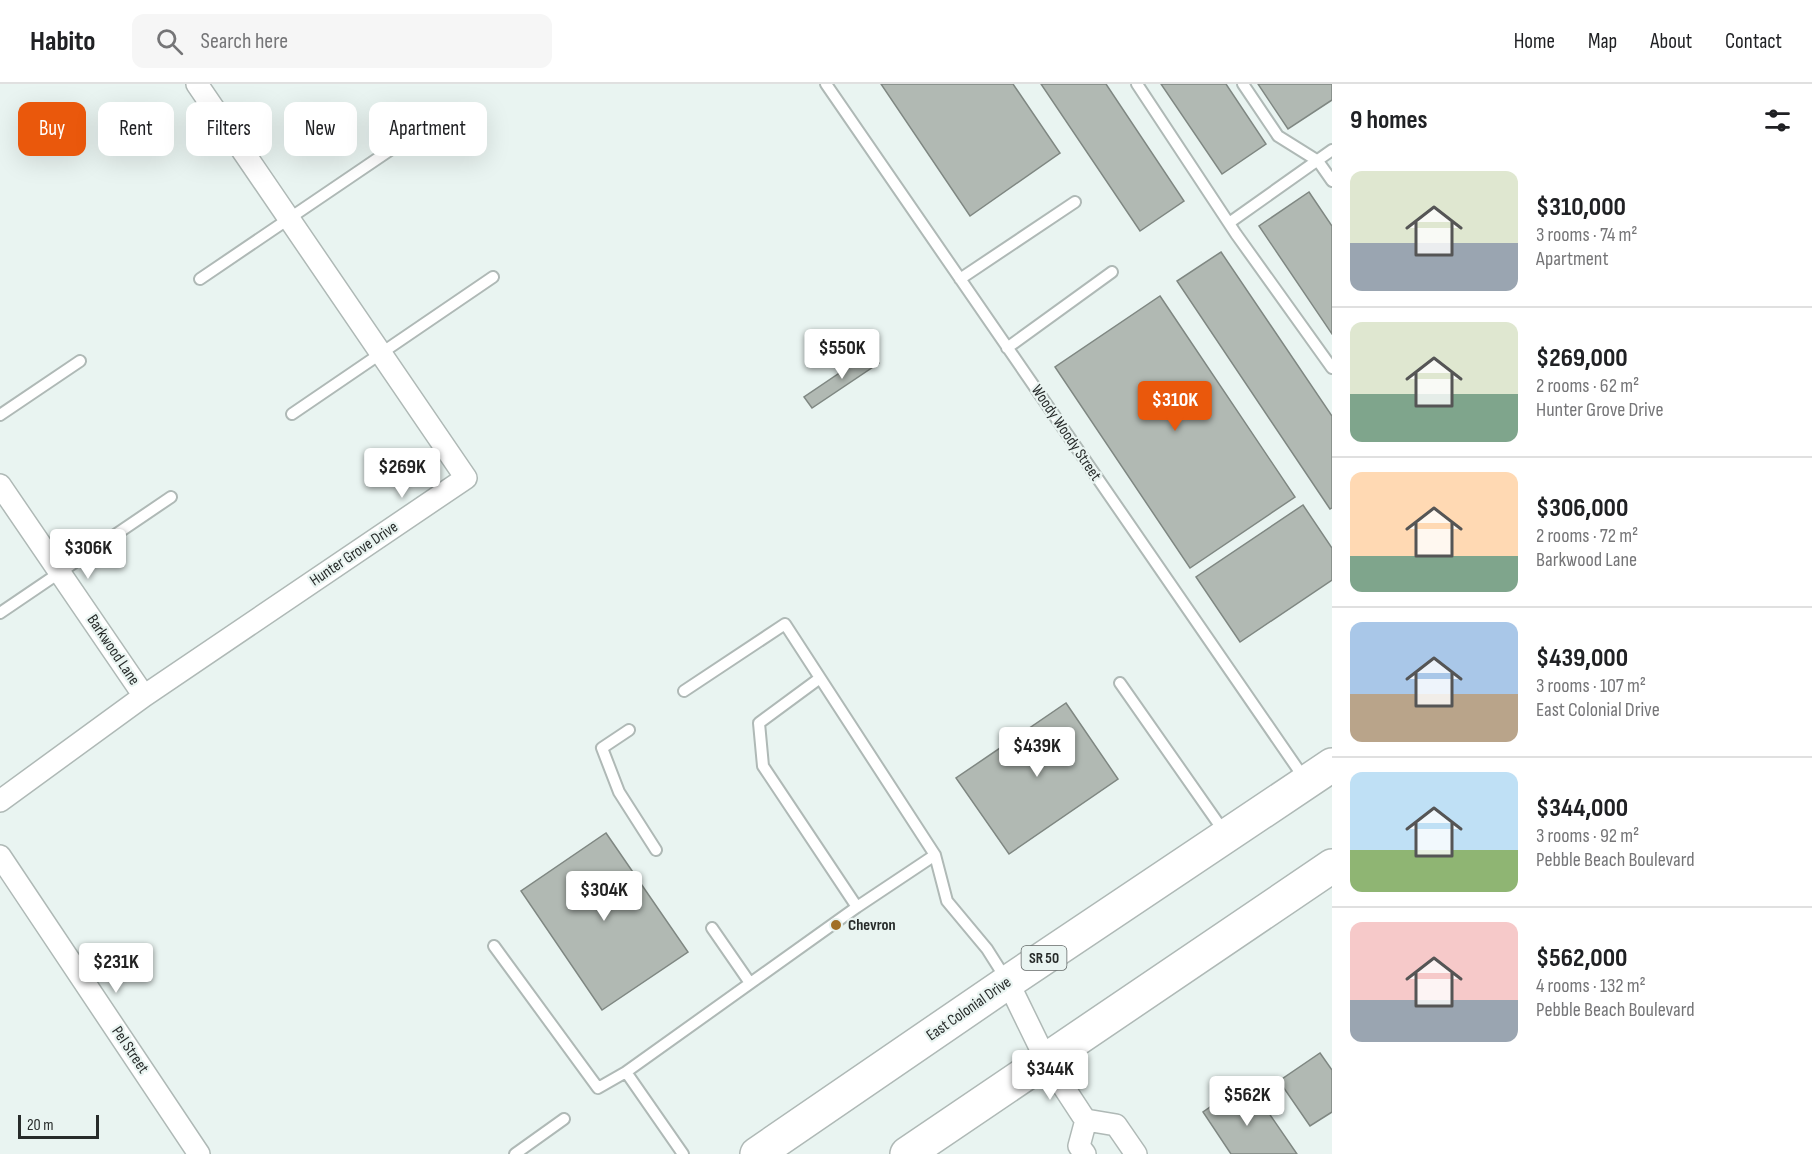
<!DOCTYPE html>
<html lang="en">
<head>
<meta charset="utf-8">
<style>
  body { margin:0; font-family:"Sofia Sans Condensed",sans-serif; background:#f6f6f6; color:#202124; height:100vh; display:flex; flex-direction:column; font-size:22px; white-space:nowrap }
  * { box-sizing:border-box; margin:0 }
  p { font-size:20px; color:#757577 }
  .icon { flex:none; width:33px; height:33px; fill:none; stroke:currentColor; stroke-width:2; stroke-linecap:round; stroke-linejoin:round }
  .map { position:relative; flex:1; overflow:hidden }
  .details { display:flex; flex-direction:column; background:#fff; width:480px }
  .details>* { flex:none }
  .hud { position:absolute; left:18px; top:18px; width:570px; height:54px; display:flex; gap:12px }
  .scale { position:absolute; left:18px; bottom:15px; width:81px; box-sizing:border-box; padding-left:6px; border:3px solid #272b2a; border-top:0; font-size:16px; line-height:21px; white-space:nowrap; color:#272b2a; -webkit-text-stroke:4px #e9f4f1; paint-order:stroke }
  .price { position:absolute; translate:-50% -51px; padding:0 14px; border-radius:6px; background:#fff; color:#222; font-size:20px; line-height:39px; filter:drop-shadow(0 2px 3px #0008) }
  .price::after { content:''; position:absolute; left:50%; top:36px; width:18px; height:14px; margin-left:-9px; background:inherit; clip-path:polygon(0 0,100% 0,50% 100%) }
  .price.on { background:#ea580c; color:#fff }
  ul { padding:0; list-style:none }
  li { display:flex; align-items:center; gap:18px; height:150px; padding:0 18px }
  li+li { border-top:2px solid #e0e0e0 }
  li span { display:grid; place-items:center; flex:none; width:168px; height:120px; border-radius:12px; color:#555 }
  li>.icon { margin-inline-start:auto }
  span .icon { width:72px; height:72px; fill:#fffc; stroke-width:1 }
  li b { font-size:26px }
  h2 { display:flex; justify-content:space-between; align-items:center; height:72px; padding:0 18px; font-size:26px }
  .chip { padding:0 21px; border-radius:12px; background:#fff; box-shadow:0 6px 24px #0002; font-size:21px; line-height:54px }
  .chip.on { background:#ea580c; color:#fff }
  header { display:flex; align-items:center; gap:36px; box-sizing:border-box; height:84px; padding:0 30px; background:#fff; border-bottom:2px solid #e0e0e0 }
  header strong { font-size:28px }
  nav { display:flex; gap:33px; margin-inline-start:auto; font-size:21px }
  .search { width:420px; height:54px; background:#f6f6f6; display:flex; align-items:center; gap:15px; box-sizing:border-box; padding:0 21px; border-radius:12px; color:#757577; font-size:22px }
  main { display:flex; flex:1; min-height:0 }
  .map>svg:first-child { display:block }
  .building { fill:#b1b9b3; stroke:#7f8782; stroke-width:1.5 }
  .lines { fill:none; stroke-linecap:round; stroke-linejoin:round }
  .lane-casing { stroke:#afb9b6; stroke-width:14 }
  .street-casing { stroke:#afb9b6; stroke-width:24 }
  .highway-casing { stroke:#afb9b6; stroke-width:36 }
  .lane { stroke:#fff; stroke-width:10 }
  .street { stroke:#fff; stroke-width:21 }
  .highway { stroke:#fff; stroke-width:33 }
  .poi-dot { fill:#a16f25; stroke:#e9f4f1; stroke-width:2 }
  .labels { text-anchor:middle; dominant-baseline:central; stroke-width:4.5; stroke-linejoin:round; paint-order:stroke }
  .shield { fill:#e9f4f1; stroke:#616766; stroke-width:1.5 }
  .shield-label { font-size:15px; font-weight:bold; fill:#272b2a }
  .street-label { font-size:16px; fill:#272b2a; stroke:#e9f4f1 }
  .poi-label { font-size:16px; font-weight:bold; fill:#272b2a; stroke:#e9f4f1; text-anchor:start }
</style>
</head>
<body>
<header>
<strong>Habito</strong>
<div class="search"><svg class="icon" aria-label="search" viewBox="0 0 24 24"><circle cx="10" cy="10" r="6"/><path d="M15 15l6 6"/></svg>Search here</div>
<nav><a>Home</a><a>Map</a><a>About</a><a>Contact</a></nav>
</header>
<main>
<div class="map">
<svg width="1332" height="1070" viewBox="0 0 1332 1070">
  <rect width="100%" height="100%" fill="#e9f4f1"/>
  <path class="building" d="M881,0h132l47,69 -90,63z
    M1041,0h65l78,117 -44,30z
    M1161,0h65l40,60 -44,30z
    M1258,0h74v16l-44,29z
    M1309,108l23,34v108l-73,-108z
    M1221,168l111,164v92l-2,1 -153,-228z
    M1160,212l135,201 -105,71 -135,-201z
    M872,267l7,12 -67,45 -8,-11z
    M1303,421l29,43v32l-92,62 -44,-65z
    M1066,619l52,76 -109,75 -53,-76z
    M606,749l82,119 -86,58 -81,-119z
    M1320,969l12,17v42l-22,14 -31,-45z
    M1233,1007l8,12 14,-10 42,61h-66l-28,-42z"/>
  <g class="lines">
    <defs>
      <path id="lane" d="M826,0l478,694
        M1137,0l99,150 96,134
        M1243,0l35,52 40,25 14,20
        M1229,139l103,-73
        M200,195l199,-135
        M960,195l115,-77
        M1007,264l105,-76
        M292,330l201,-137
        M0,331l80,-54
        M0,529l171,-116
        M820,594l-61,45 4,43 94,141
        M1120,599l105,150
        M684,607l101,-67 150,231 12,46 40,48 19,30
        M629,646l-27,18 17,44 37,58
        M712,844l38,55
        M494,862l104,142 28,-16 57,82
        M626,988l231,-165 78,-52
        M515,1070l49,-35"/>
      <path id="street" d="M0,401l144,211
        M0,717l144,-105 322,-218 -269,-394
        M0,772l199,298
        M1008,898l38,78 36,55 4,5 30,5 20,29
        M1085,1070l-6,-8 7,-26"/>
      <path id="highway" d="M757,1070l251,-172 324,-217
        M907,1070l425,-288"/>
    </defs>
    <use href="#lane" class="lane-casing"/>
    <use href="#street" class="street-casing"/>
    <use href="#highway" class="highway-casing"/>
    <use href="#lane" class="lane"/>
    <use href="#street" class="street"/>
    <use href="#highway" class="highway"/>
  </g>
  <circle class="poi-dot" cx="836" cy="841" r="6"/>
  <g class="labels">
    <rect class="shield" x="1021.5" y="862" width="45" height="24" rx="4.5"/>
    <g class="shield-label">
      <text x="1044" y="874">SR 50</text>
    </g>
    <g class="street-label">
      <text transform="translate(1066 349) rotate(56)">Woody Woody Street</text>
      <text transform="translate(354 470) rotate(-34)">Hunter Grove Drive</text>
      <text transform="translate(113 566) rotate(56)">Barkwood Lane</text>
      <text transform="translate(969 925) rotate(-35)">East Colonial Drive</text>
      <text transform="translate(130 966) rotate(56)">Pel Street</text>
    </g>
    <g class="poi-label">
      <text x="848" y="841">Chevron</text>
    </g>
  </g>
</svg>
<div class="scale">20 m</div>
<b class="price" style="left:842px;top:296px">$550K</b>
<b class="price on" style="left:1175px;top:348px">$310K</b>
<b class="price" style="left:402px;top:415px">$269K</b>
<b class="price" style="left:88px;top:496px">$306K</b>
<b class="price" style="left:1037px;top:694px">$439K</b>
<b class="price" style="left:604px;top:838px">$304K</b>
<b class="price" style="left:116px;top:910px">$231K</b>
<b class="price" style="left:1050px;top:1017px">$344K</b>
<b class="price" style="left:1247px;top:1043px">$562K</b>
<div class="hud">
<a class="chip on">Buy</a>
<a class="chip">Rent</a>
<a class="chip">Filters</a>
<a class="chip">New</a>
<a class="chip">Apartment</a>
</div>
</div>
<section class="details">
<h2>9 homes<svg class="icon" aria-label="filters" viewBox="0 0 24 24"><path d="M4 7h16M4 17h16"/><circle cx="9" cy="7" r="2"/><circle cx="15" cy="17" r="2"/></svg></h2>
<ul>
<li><span style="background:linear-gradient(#dfe7d0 60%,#9aa5b1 0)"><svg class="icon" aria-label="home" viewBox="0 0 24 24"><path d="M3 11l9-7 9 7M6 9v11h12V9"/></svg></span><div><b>$310,000</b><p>3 rooms · 74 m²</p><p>Apartment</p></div></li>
<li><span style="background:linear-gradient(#dfe7d0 60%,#7fa58c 0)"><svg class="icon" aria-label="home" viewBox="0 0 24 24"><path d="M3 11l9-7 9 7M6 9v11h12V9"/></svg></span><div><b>$269,000</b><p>2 rooms · 62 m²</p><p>Hunter Grove Drive</p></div></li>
<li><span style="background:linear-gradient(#ffd9b3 70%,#7fa58c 0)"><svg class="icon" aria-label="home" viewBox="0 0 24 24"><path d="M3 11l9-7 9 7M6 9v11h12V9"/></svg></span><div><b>$306,000</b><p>2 rooms · 72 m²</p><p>Barkwood Lane</p></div></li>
<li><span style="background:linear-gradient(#a9c7e8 60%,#b9a48a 0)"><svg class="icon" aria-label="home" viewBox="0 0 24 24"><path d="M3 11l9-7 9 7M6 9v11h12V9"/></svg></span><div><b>$439,000</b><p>3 rooms · 107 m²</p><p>East Colonial Drive</p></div></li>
<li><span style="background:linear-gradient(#bfe0f5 65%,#8fb573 0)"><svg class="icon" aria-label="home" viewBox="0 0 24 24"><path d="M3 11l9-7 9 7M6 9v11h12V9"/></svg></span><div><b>$344,000</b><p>3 rooms · 92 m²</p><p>Pebble Beach Boulevard</p></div></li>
<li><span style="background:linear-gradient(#f6c9c9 65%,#9aa5b1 0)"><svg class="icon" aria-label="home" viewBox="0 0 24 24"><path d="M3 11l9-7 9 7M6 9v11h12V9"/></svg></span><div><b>$562,000</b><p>4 rooms · 132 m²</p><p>Pebble Beach Boulevard</p></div></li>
</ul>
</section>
</main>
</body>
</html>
